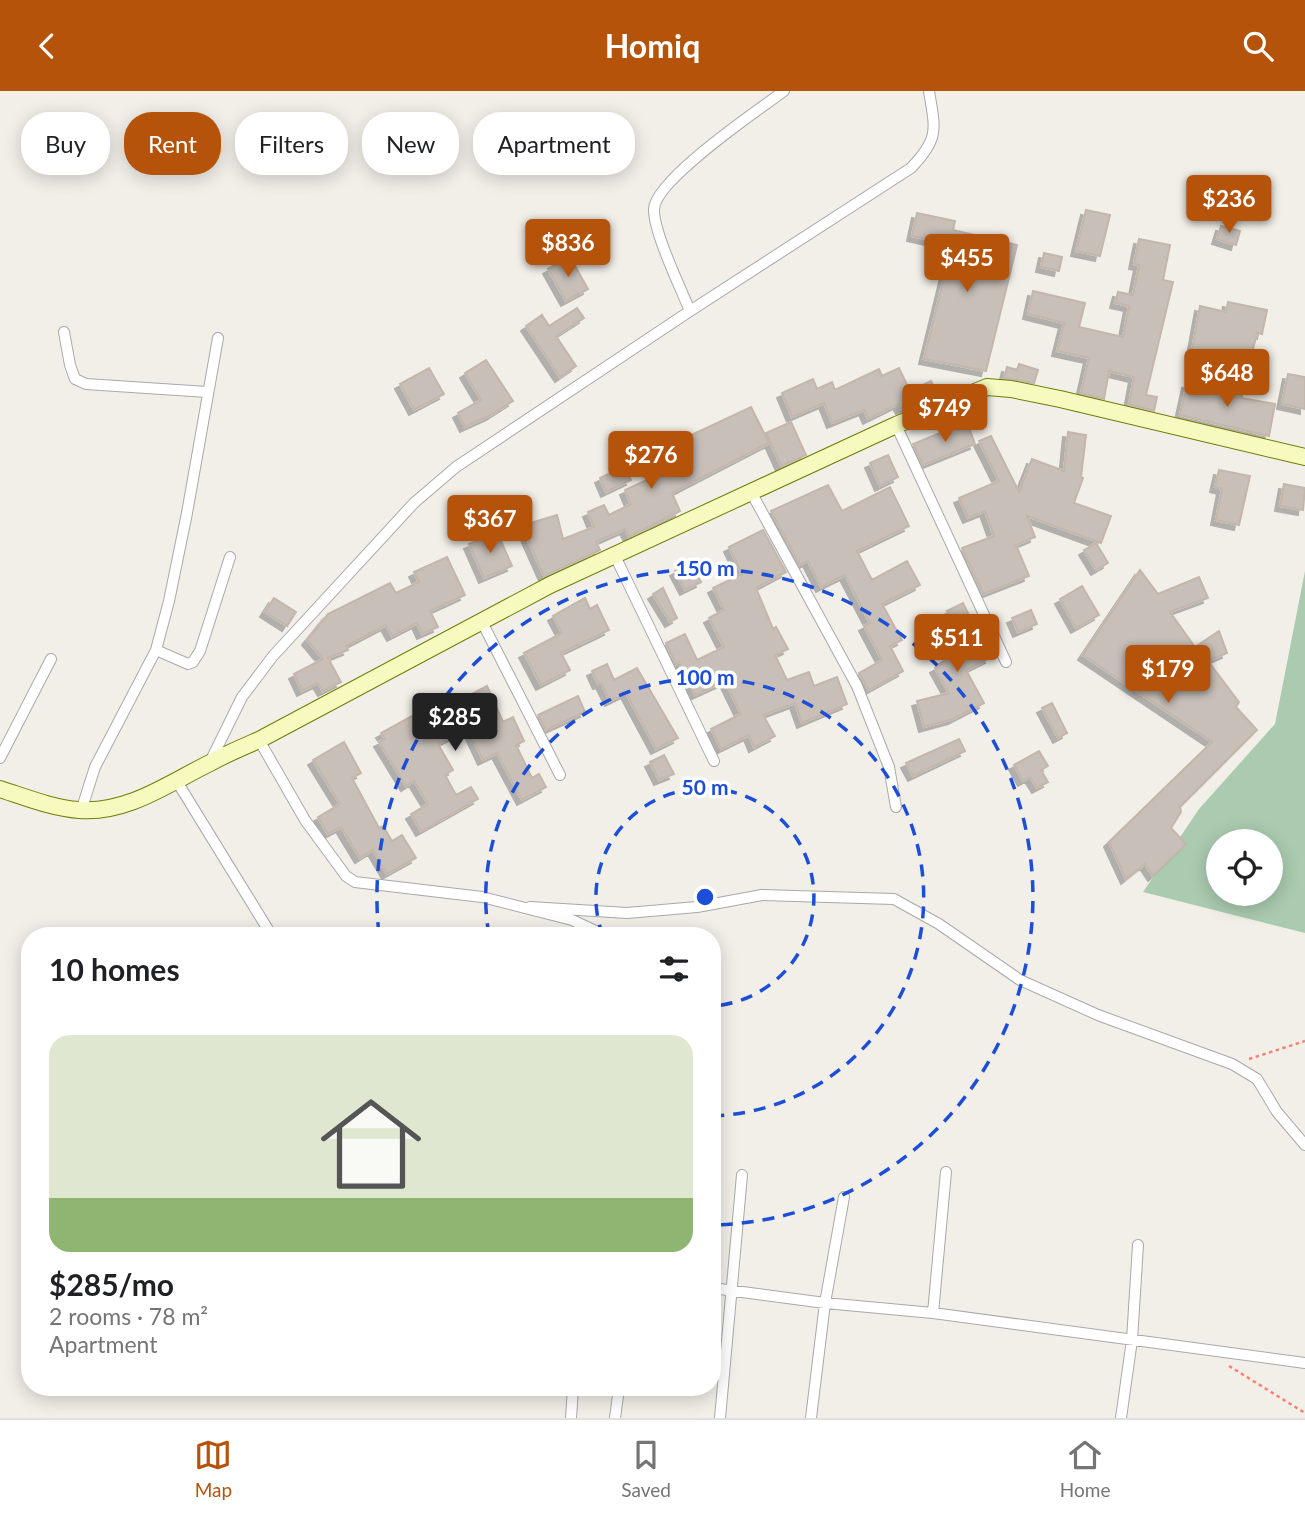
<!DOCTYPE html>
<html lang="en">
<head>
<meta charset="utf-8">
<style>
  body { margin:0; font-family:Lato,sans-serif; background:#f6f6f6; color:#202124; height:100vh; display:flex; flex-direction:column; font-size:26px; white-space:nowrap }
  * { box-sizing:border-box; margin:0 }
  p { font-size:23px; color:#757577 }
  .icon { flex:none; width:38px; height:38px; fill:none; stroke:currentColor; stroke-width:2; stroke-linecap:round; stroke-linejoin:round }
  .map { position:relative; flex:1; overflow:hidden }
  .details { position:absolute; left:21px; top:836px; width:700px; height:469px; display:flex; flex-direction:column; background:#fff; border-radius:28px; box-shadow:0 4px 18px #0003 }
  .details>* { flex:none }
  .hud { position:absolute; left:21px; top:21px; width:700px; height:63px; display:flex; gap:14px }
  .buttons { position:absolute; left:1206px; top:738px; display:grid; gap:14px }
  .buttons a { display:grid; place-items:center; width:77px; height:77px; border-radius:50%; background:#fff; box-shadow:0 4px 18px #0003; font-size:35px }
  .price { position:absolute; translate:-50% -60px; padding:0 16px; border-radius:7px; background:#b45309; color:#fff; font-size:23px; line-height:46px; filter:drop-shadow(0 2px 4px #0008) }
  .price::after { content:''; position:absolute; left:50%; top:42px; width:21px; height:16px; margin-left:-10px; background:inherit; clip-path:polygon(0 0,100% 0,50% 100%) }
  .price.on { background:#222; color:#fff }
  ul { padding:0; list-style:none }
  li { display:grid; align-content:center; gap:14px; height:371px; padding:0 28px }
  li span { display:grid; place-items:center; height:217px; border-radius:21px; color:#555 }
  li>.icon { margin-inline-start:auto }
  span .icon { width:126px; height:126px; fill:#fffc; stroke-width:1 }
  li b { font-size:30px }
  h2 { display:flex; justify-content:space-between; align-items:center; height:84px; padding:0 28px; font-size:30px }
  .chip { padding:0 24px; border-radius:28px; background:#fff; box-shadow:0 4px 18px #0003; font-size:24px; line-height:63px }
  .chip.on { background:#b45309; color:#fff }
  header { display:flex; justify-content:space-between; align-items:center; height:91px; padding:0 28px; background:#b45309; color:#fff; font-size:32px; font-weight:700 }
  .tabs { display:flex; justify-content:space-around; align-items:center; height:98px; border-top:2px solid #e0e0e0; background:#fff; font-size:19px; color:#757577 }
  .tabs a { display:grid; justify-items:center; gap:4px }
  .tabs .on { color:#b45309 }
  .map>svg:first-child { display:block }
  .cemetery { fill:#aacbaf; fill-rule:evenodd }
  .building { fill:#c7bfb8; stroke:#c4b6ab; stroke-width:2; filter:url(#shadow) }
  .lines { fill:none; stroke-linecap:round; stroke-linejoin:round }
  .street-casing { stroke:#a9a9a9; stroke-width:12 }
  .secondary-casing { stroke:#707d05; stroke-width:18 }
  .path { stroke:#fa8072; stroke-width:2.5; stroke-dasharray:3.5 3.5; stroke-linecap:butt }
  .street { stroke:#fff; stroke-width:10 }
  .secondary { stroke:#f7fabf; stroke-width:16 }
  .ring { fill:none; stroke:#1d4ed8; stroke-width:3.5; stroke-dasharray:12 9 }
  .centre { fill:#1d4ed8; stroke:#fff; stroke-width:3.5 }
  .ring-label { font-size:21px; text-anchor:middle; font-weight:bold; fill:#1d4ed8; stroke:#fff; stroke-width:7; stroke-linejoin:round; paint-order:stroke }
</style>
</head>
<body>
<header><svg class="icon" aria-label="back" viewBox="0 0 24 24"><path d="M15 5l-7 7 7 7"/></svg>Homiq<svg class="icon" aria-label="search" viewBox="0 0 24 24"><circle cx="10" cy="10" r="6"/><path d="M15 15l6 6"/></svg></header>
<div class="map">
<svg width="1305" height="1327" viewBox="0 0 1305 1327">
  <defs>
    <filter id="shadow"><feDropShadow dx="-5" dy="5" stdDeviation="0" flood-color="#0004"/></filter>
  </defs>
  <rect width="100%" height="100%" fill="#f2efe9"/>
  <path class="cemetery" d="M1305,480v362l-162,-41 56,-83 76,-85zM1218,751h52v52h-52z"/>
  <path class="building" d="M1086,119l24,5 -10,41 -24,-5z
    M917,122l38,8 -2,9 64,15 -31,126 -62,-12 28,-114 -40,-9z
    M1221,135l19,5 -4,14 -19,-6z
    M1139,148l31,6 -7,35 10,2 -27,113 11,2 -3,14 -25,-7 5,-27 -25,-6 -5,28 -23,-6 8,-35 -32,-7 7,-28 -36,-9 5,-23 52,12 -6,24 44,10 6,-31 -14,-3 3,-11 15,3 6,-30 -5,-1z
    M1044,162l18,4 -3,14 -18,-4z
    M570,166l18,32 -22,12 -18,-32z
    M1228,211l39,8 -5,24 -5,-1 -9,36 -57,-13 9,-50 26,6z
    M577,217l7,10 -28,18 20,30 -16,11 -34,-51 16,-11 7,11z
    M486,269l27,41 -22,14 -26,12 -7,-14 23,-13 -16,-27z
    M1019,273l19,6 -4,13 -30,-5 3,-11 10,3z
    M429,277l15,26 -30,16 -14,-26z
    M899,277l11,23 21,-10 7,15 -19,8 -1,-3 -17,8 -3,-5 -30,15 -4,-9 -32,13 -8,-20 -32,14 -10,-24 31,-14 4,10 15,-7 3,8 44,-21 3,7z
    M1288,283l17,3v32l-23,-5z
    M1187,292l55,12v3l33,6 -6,32 -89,-21z
    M751,316l18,36 -97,50 8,18 -51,26 -4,-8 -29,13 4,8 -56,26 -17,-38 -3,-13 33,-10 6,24 31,-12 -6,-15 16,-7 5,10 22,-11 -6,-14 39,-18 -9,-20z
    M791,331l15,33 -25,11 -15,-33z
    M967,331l8,22 -52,21 -10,-21z
    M1068,341l18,3 -5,42 2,1 -9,25 37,13 -10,27 -74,-27 8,21 -19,8 13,31 -46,18 -21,-46 32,-12 -9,-25 -17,7 -9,-20 40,-17 -20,-40 12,-5 28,56 13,-33 32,12z
    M888,364l10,22 -18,9 -10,-23z
    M625,375l6,14 -25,12 -6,-14z
    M1219,379l31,6 -11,49 -23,-5 6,-31 -7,-2z
    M1284,393l21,4 -2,22 -23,-4z
    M828,394l14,26 48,-24 19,39 -52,25 15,29 35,-19 13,24 -38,19 20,36 -12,6 13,25 -34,19 -10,-17 23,-13 -18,-34 6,-3 -25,-48 -24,12 -13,-26 -8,4 -29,-54z
    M763,439l23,42 -30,16 17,41 3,-2 12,22 -13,6 12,25 22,-8 5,14 23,-9 10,27 -45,19 -7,-20 -32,12 12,21 -21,11 -5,-12 -28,14 -10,-20 30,-15 -16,-33 -30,14 -16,-33 -3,2 -10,-21 19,-9 12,26 27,-13 -15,-29 15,-8 -11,-22 29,-14 -13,-27z
    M497,441l15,34 -28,12 -15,-34z
    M1096,452l12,20 -12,7 -12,-20z
    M447,466l18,38 -35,16 8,16 -16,7 -5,-11 -25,13 -6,-11 -40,21 2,4 -20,8 13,24 -18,9 -5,-8 -16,8 -8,-17 29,-15 -16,-19 21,-26 62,-31 6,10 23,-11 -5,-10z
    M690,472l11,19 -16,8 -10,-19z
    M1140,479l18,24 41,-17 9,21 -38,14 25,35 24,-16 8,22 -19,8 31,41 -3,5 21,23 -77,77 1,5 -10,16 15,16 -33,32 -8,-12 -19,15 -17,-37 103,-100 -129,-87z
    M1082,495l17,29 -23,13 -16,-29z
    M663,497l14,30 -7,4 -17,-28z
    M274,507l22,14 -9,14 -22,-14z
    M585,507l5,11 7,-4 12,25 -48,23 9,17 -29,15 -17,-32 38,-20 -9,-17z
    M963,512l27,55 -24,12 18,33 -31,16 -29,8 -7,-26 32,-8 -14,-25 11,-6 -2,-3 10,-6 -4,-7 11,-6 -14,-29z
    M1031,519l6,14 -19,8 -6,-14z
    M607,573l7,16 23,-12 41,70 -22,11 -30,-56 -16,8 -9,-18 -3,1 -6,-13z
    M487,595l16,36 10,-5 11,24 -8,4 16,33 7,-4 7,13 -24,13 -25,-47 -14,7 -15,-32 -30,16 15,26 -8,5 11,20 15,-8 7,12 -57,32 -10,-17 17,-10 -14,-23 -8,5 -27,-44 6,-3 -4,-6 42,-23 4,8z
    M578,605l7,16 -39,18 -8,-15z
    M1052,612l15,30 -9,5 -16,-30z
    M959,648l6,12 -52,25 -7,-13z
    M344,651l17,31 -9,5 27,50 4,-2 9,15 10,-6 14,23 -29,16 -14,-24 -13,8 -19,-31 -13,7 -10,-17 22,-13 -27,-44z
    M1039,660l9,15 -7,4 7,12 -11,6 -7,-11 -7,4 -9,-16z
    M664,664l10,19 -15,6 -9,-18z"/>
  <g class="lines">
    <defs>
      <path id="street" d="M690,220c-9,-22 -37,-80 -36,-102 1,-29 104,-99 130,-118
        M64,241l6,33 5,14 11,5 121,8
        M896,334l110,237
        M751,401l106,194 32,81 7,40
        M615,465l99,205
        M482,531l78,153
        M156,559l32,14 5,-2 7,-11 30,-94
        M259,649l46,80 41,56 9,6 127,15 90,23 34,16
        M0,667l51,-99
        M210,671l32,-65 31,-41 141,-153 42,-36 234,-156 221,-143c29,-30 24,-39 18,-77
        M176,689l96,156
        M81,720l14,-44 61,-117 13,-49 18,-88 31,-175
        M530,816l97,6 70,-6 65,-12 132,4 45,25 81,56 78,35 134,49 25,15 20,33 28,33
        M712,1197l113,15 108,10 372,50
        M933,1222l13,-141
        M571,1327l2,-30
        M615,1327l4,-30
        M720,1327l22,-243
        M811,1327l14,-115 19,-106
        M1121,1327l11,-78 6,-95"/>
      <path id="secondary" d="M0,698c25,8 52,19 79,21 48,4 90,-27 131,-47 16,-9 33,-16 49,-23l291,-155 346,-160 91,-38 24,2 49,10 245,58"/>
    </defs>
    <use href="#street" class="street-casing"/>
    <use href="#secondary" class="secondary-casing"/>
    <path class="path" d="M1249,968l56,-18
      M1229,1275l76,47"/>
    <use href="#street" class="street"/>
    <use href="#secondary" class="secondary"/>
  </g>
  <g class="ring">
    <path d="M603 845A109 109 0 1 1 713 915"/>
    <path d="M489 844A219 219 0 1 1 713 1025"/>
    <path d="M379 843A328 328 0 1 1 714 1134"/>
  </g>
  <circle cx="705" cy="806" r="10" class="centre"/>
  <g class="ring-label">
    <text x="705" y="485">150 m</text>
    <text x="705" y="594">100 m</text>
    <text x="705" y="704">50 m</text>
  </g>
</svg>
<div class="buttons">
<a><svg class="icon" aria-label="locate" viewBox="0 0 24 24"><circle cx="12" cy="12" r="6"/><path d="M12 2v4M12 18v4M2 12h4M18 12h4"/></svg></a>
</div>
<b class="price" style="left:1229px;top:144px">$236</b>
<b class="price" style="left:568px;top:188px">$836</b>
<b class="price" style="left:967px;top:203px">$455</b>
<b class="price" style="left:1227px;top:318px">$648</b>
<b class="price" style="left:945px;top:353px">$749</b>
<b class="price" style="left:651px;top:400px">$276</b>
<b class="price" style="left:490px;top:464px">$367</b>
<b class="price" style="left:957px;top:583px">$511</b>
<b class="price" style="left:1168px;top:614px">$179</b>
<b class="price on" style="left:455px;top:662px">$285</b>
<div class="hud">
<a class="chip">Buy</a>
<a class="chip on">Rent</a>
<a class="chip">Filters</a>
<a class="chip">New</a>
<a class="chip">Apartment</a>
</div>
<section class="details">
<h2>10 homes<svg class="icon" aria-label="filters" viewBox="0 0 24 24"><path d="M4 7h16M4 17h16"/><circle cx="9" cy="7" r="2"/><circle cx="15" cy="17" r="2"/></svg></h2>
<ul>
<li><span style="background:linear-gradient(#dfe7d0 75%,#8fb573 0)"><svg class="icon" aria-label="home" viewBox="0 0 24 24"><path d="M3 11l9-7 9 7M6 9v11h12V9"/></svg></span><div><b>$285/mo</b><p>2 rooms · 78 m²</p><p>Apartment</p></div></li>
</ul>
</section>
</div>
<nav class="tabs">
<a class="on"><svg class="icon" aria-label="map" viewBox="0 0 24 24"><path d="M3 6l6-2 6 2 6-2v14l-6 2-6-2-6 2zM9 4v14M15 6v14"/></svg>Map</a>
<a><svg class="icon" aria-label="saved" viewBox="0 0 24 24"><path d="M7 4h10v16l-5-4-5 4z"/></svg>Saved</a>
<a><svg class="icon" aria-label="home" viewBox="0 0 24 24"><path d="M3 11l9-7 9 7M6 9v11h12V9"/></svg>Home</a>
</nav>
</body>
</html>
